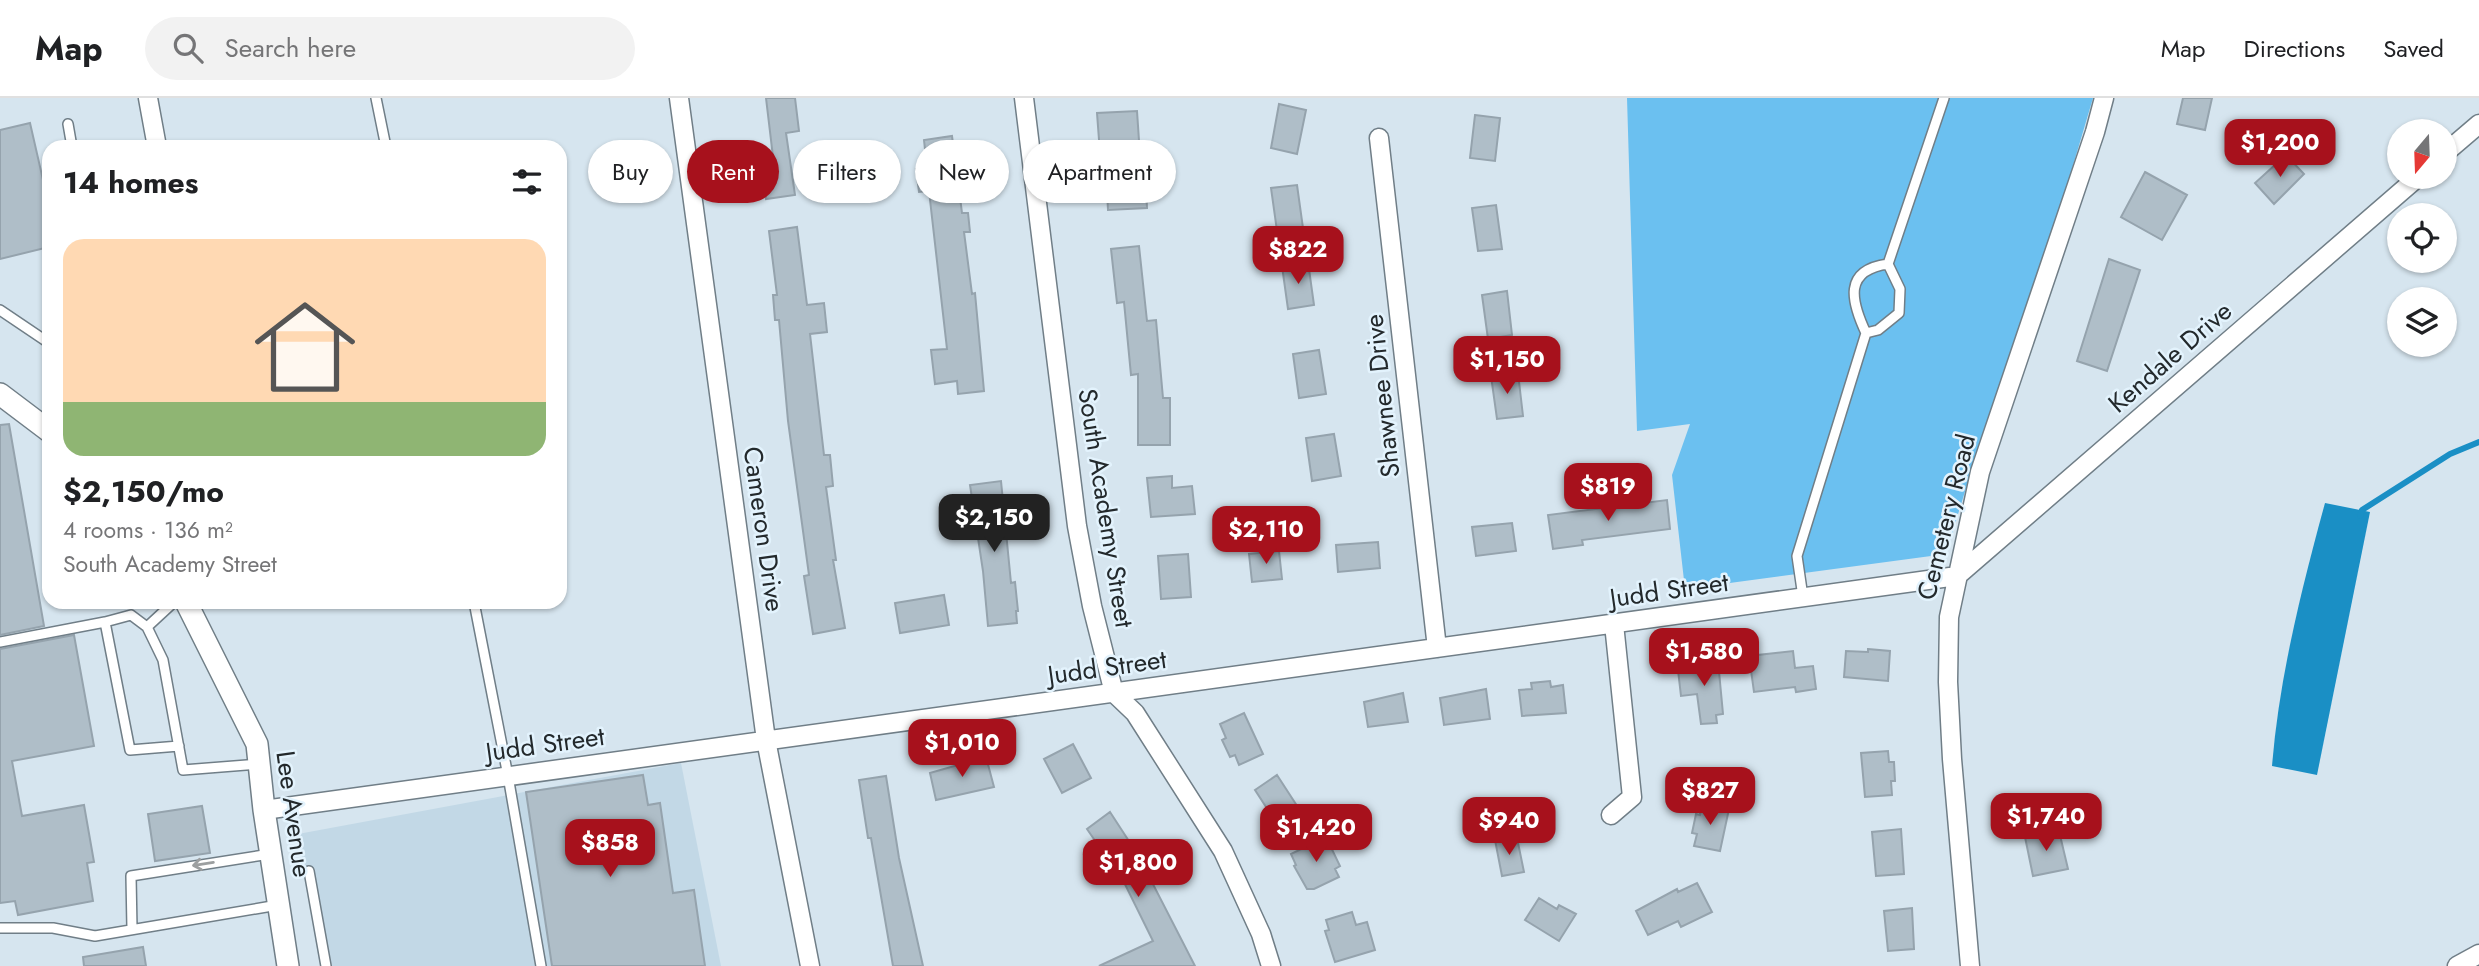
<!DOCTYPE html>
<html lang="en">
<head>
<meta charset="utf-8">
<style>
  body { margin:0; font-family:Jost,sans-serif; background:#f2f2f2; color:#202124; height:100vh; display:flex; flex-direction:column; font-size:26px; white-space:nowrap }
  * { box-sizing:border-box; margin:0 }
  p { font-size:23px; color:#757577 }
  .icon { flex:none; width:38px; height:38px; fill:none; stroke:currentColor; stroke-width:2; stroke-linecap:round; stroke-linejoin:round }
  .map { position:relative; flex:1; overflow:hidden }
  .sheet { position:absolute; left:42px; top:42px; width:525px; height:469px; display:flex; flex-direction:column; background:#fff; border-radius:21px; box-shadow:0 2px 5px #0004 }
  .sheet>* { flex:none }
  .hud { position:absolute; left:588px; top:42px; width:665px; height:63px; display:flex; gap:14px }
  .needle { width:46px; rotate:199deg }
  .tools { position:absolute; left:2387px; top:21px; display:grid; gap:14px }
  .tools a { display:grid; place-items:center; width:70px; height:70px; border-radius:50%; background:#fff; box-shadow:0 2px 5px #0004; font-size:35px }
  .price { position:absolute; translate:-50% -60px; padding:0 16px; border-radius:14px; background:#a7111c; color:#fff; font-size:23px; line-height:46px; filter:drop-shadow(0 2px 4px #0008) }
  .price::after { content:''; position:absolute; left:50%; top:42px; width:21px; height:16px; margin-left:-10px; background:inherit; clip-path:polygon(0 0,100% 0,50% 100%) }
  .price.current { background:#222; color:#fff }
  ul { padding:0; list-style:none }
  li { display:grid; align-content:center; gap:14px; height:371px; padding:0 21px }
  li span { display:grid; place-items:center; height:217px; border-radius:21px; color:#555 }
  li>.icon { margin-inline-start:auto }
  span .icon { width:126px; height:126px; fill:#fffc; stroke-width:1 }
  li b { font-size:30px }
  h2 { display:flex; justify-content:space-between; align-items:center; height:84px; padding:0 21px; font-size:30px }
  .chip { padding:0 24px; border-radius:32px; background:#fff; box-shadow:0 2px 5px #0004; font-size:24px; line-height:63px }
  .chip.current { background:#a7111c; color:#fff }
  header { display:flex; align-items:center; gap:42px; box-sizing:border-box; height:98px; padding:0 35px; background:#fff; border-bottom:2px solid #e0e0e0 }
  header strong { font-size:33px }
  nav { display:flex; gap:38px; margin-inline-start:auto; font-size:24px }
  .search { width:490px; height:63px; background:#f2f2f2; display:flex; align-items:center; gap:18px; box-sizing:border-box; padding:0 24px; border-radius:38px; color:#757577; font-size:26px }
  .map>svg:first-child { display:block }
  .built { fill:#c2d8e6 }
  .green { fill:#6bc0f0 }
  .water { fill:#1a8fc5 }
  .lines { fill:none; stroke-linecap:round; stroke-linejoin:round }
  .stream { stroke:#1a8fc5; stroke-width:6 }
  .building { fill:#afbec8; stroke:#95a3ad; stroke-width:2 }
  .service-casing { stroke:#707e87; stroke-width:12 }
  .minor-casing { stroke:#707e87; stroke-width:21 }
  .tertiary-casing { stroke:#707e87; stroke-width:24 }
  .service { stroke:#fff; stroke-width:9 }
  .minor { stroke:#fff; stroke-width:18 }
  .tertiary { stroke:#fff; stroke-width:21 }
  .oneway { stroke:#9c9fa0 }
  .labels { text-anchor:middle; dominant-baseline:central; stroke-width:5; stroke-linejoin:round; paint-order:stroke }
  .street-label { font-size:26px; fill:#23292c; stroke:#e3f3fd }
</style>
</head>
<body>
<header>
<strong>Map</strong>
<div class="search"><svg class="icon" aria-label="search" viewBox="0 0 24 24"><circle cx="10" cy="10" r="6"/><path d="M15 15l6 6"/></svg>Search here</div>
<nav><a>Map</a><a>Directions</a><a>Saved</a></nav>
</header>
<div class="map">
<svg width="2479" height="868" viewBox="0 0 2479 868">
  <rect width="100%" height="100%" fill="#d6e5ef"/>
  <path class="built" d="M681,665l40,203h-401l-22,-132z"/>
  <path class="green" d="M1627,0h466l-45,152 -65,183 -32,104 -20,19 -246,33 -13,-114 18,-51 -53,7z"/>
  <path class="water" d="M2325,405l45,9 -53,263 -45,-9c7,-88 30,-179 53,-263z"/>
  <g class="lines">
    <path class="stream" d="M2360,418l2,-6 88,-56 29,-12"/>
  </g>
  <path class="building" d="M766,0h29l4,33 -13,2 9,62 -29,4 -6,-40 13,-2z
    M2183,0h29l-7,32 -28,-6z
    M1279,6l27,6 -9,44 -26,-6z
    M1137,13l5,74h4l1,23 -39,2 -2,-39 -28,-1v-17h22l-3,-40z
    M1475,17l25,3 -5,43 -25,-3z
    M30,25l19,83v41l-49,12v-129z
    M952,38l10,77h6l2,19h-6l8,62 3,-1 9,98 -26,3 -1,-13 -22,3 -4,-34 16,-1 -18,-158 -10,1 -3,-23 11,-1 -3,-28z
    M2286,57l18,19 -30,30 -19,-21z
    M2145,74l42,23 -25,45 -41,-23z
    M1297,87l6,43 -26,3 -6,-43z
    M1496,107l6,44 -24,2 -6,-43z
    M797,129l10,78 17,-2 3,29 -17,2 14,121h6l3,31 -7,1 10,73h-3l12,68 -32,6 -9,-58 5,-1 -21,-154 -9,-101h-4l-2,-25h4l-8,-64z
    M1139,148l8,75 9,-1 7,78h7v47h-32v-71l-7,1 -7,-73 -7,1 -6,-54z
    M2109,161l31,11 -33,101 -30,-10z
    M1308,164l6,43 -26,4 -6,-43z
    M1507,193l5,44 -24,4 -6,-44z
    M1319,252l7,44 -27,4 -6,-44z
    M1518,275l5,43 -26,3 -6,-43z
    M9,326l35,202 -44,9v-210z
    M1334,336l7,42 -29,5 -6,-43z
    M1172,378v12l20,-2 3,28 -44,3 -4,-39z
    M1001,383l10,102 4,-1 3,29h-2l1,12 -29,3 -5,-55 -13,-86z
    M1667,402l3,29 -88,11 1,5 -30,4 -5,-34z
    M1512,425l4,28 -40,5 -4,-29z
    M1378,444l2,26 -42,4 -2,-27z
    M1279,453l3,28 -30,3 -3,-28z
    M1188,456l3,43 -30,2 -3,-43z
    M944,497l5,30 -49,8 -5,-30z
    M74,537l20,111 -82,15 10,55 62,-11 10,57 -7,1 6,38 -75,14 -3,-14 -15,2v-254z
    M1868,551l22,2 -2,30 -44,-4 2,-26 22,1z
    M1793,553l2,17 18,-2 3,23 -20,3 -1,-5 -41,5 -5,-36z
    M1715,560l3,3 5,53 -7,1 1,8 -16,1 -4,-30 -16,2 -3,-26 12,-2 -1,-7z
    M1550,583l1,6 12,-2 3,28 -44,3 -3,-26 13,-1 -1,-6z
    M1486,591l4,30 -46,6 -4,-27z
    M1403,595l5,29 -40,5 -4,-25z
    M1244,615l19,41 -24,11 -4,-10 -5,2 -8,-17 4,-2 -6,-14z
    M1073,646l18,34 -29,15 -18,-34z
    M1888,653l1,11h5l1,19h-4l1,14 -27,2 -4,-44z
    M986,659l8,30 -58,13 -6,-27z
    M643,677l5,30 12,-2 13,90 21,-3 11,76h-153l-26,-174z
    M1277,677l24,37 -22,15 -24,-37z
    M886,678l13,82 24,108h-30l-22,-128h-3l-9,-58z
    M1702,705l27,6 -9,42 -26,-5 3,-12 -5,-1 4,-19 4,1z
    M202,708l8,47 -55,8 -7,-47z
    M1110,714l28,43 57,111h-96l54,-25 -39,-79 -17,12 -13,-19 14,-10 -11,-16z
    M1901,731l3,45 -28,2 -4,-44z
    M2059,733l9,38 -35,7 -8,-39z
    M1326,739l14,29 -5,3 4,8 -25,12h-7l-13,-23 2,-1 -5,-11z
    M1517,740l7,34 -22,4 -7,-36z
    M1697,785l15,29 -31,15 -3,-6 -30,14 -12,-24 41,-22 1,3z
    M1539,800l18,11 2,-4 17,9 -17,27 -34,-21z
    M1912,810l2,41 -26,2 -4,-40z
    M1352,814l4,13 11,-3 8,28 -40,12 -10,-31 4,-1 -3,-10z
    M143,849l3,19h-62l-1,-9z"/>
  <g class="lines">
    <defs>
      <path id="service" d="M376,0l10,49
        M68,26l4,23
        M0,212l46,31h3
        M1866,235l12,-3 21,-17 1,-24 -12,-25
        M1803,499l-6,-41 69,-223c-15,-32 -23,-63 22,-69l56,-166
        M174,504l-27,25 16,33 20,110 76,-6
        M474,504l34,174 33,190
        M147,529l-16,-12 -26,7 25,128 49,-4
        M0,544l105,-20
        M309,773l17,95
        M0,830h53l42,8 183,-31
        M132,831l-1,-53 139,-22"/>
      <path id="minor" d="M148,0l9,49
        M679,0l87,642 44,226
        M1024,0l53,428 15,80 22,87 21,20 88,138 38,83 10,32
        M1379,40l58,510
        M2445,55l34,-29
        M264,712l1693,-234 461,-399
        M1611,717l21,-18 -18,-173
        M1970,868l-18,-207 -4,-77 1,-65 31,-145 115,-340 9,-34
        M2457,868l22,-12"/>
      <path id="tertiary" d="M0,296l49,37
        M186,504l71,142 7,66 24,156"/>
    </defs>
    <use href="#service" class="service-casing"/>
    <use href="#minor" class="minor-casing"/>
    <use href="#tertiary" class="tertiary-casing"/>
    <use href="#service" class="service"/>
    <use href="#minor" class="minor"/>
    <use href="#tertiary" class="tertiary"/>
  </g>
  <defs><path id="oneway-shaft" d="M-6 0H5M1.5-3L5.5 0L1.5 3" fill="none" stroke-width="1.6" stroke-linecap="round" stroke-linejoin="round" transform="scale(1.75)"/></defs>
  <use class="oneway" href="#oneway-shaft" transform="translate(203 766) rotate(171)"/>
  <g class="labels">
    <g class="street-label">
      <text transform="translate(2170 259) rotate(-41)">Kendale Drive</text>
      <text transform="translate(1382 298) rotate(-96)">Shawnee Drive</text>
      <text transform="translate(1106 410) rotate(81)">South Academy Street</text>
      <text transform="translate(1946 419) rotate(-76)">Cemetery Road</text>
      <text transform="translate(764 431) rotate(82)">Cameron Drive</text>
      <text transform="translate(1669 492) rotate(-8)">Judd Street</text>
      <text transform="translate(1107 569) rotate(-8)">Judd Street</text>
      <text transform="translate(545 646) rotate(-8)">Judd Street</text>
      <text transform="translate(294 716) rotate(82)">Lee Avenue</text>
    </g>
  </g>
</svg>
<div class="tools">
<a><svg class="needle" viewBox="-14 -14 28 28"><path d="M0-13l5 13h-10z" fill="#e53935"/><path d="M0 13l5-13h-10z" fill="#757577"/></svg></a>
<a><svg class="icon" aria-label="locate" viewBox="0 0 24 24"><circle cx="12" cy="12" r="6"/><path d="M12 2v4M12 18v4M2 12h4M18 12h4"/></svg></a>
<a><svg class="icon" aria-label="layers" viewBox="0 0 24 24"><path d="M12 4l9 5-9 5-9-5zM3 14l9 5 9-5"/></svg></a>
</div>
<b class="price" style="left:2280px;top:81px">$1,200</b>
<b class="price" style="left:1298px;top:188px">$822</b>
<b class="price" style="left:1507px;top:298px">$1,150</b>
<b class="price" style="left:1608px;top:425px">$819</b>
<b class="price current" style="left:994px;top:456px">$2,150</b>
<b class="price" style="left:1266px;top:468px">$2,110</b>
<b class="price" style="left:1704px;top:590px">$1,580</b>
<b class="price" style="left:962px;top:681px">$1,010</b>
<b class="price" style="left:1710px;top:729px">$827</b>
<b class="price" style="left:2046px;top:755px">$1,740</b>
<b class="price" style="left:1509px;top:759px">$940</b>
<b class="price" style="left:1316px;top:766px">$1,420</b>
<b class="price" style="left:610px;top:781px">$858</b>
<b class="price" style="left:1138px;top:801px">$1,800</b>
<div class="hud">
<a class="chip">Buy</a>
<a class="chip current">Rent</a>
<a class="chip">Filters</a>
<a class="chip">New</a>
<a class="chip">Apartment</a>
</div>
<section class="sheet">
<h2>14 homes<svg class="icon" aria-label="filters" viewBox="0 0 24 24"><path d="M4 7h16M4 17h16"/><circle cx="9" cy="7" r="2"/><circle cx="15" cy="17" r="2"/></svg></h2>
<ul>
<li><span style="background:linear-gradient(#ffd9b3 75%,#8fb573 0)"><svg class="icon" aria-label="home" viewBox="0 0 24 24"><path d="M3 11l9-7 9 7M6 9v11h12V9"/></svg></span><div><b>$2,150/mo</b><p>4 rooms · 136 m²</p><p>South Academy Street</p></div></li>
</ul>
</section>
</div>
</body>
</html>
